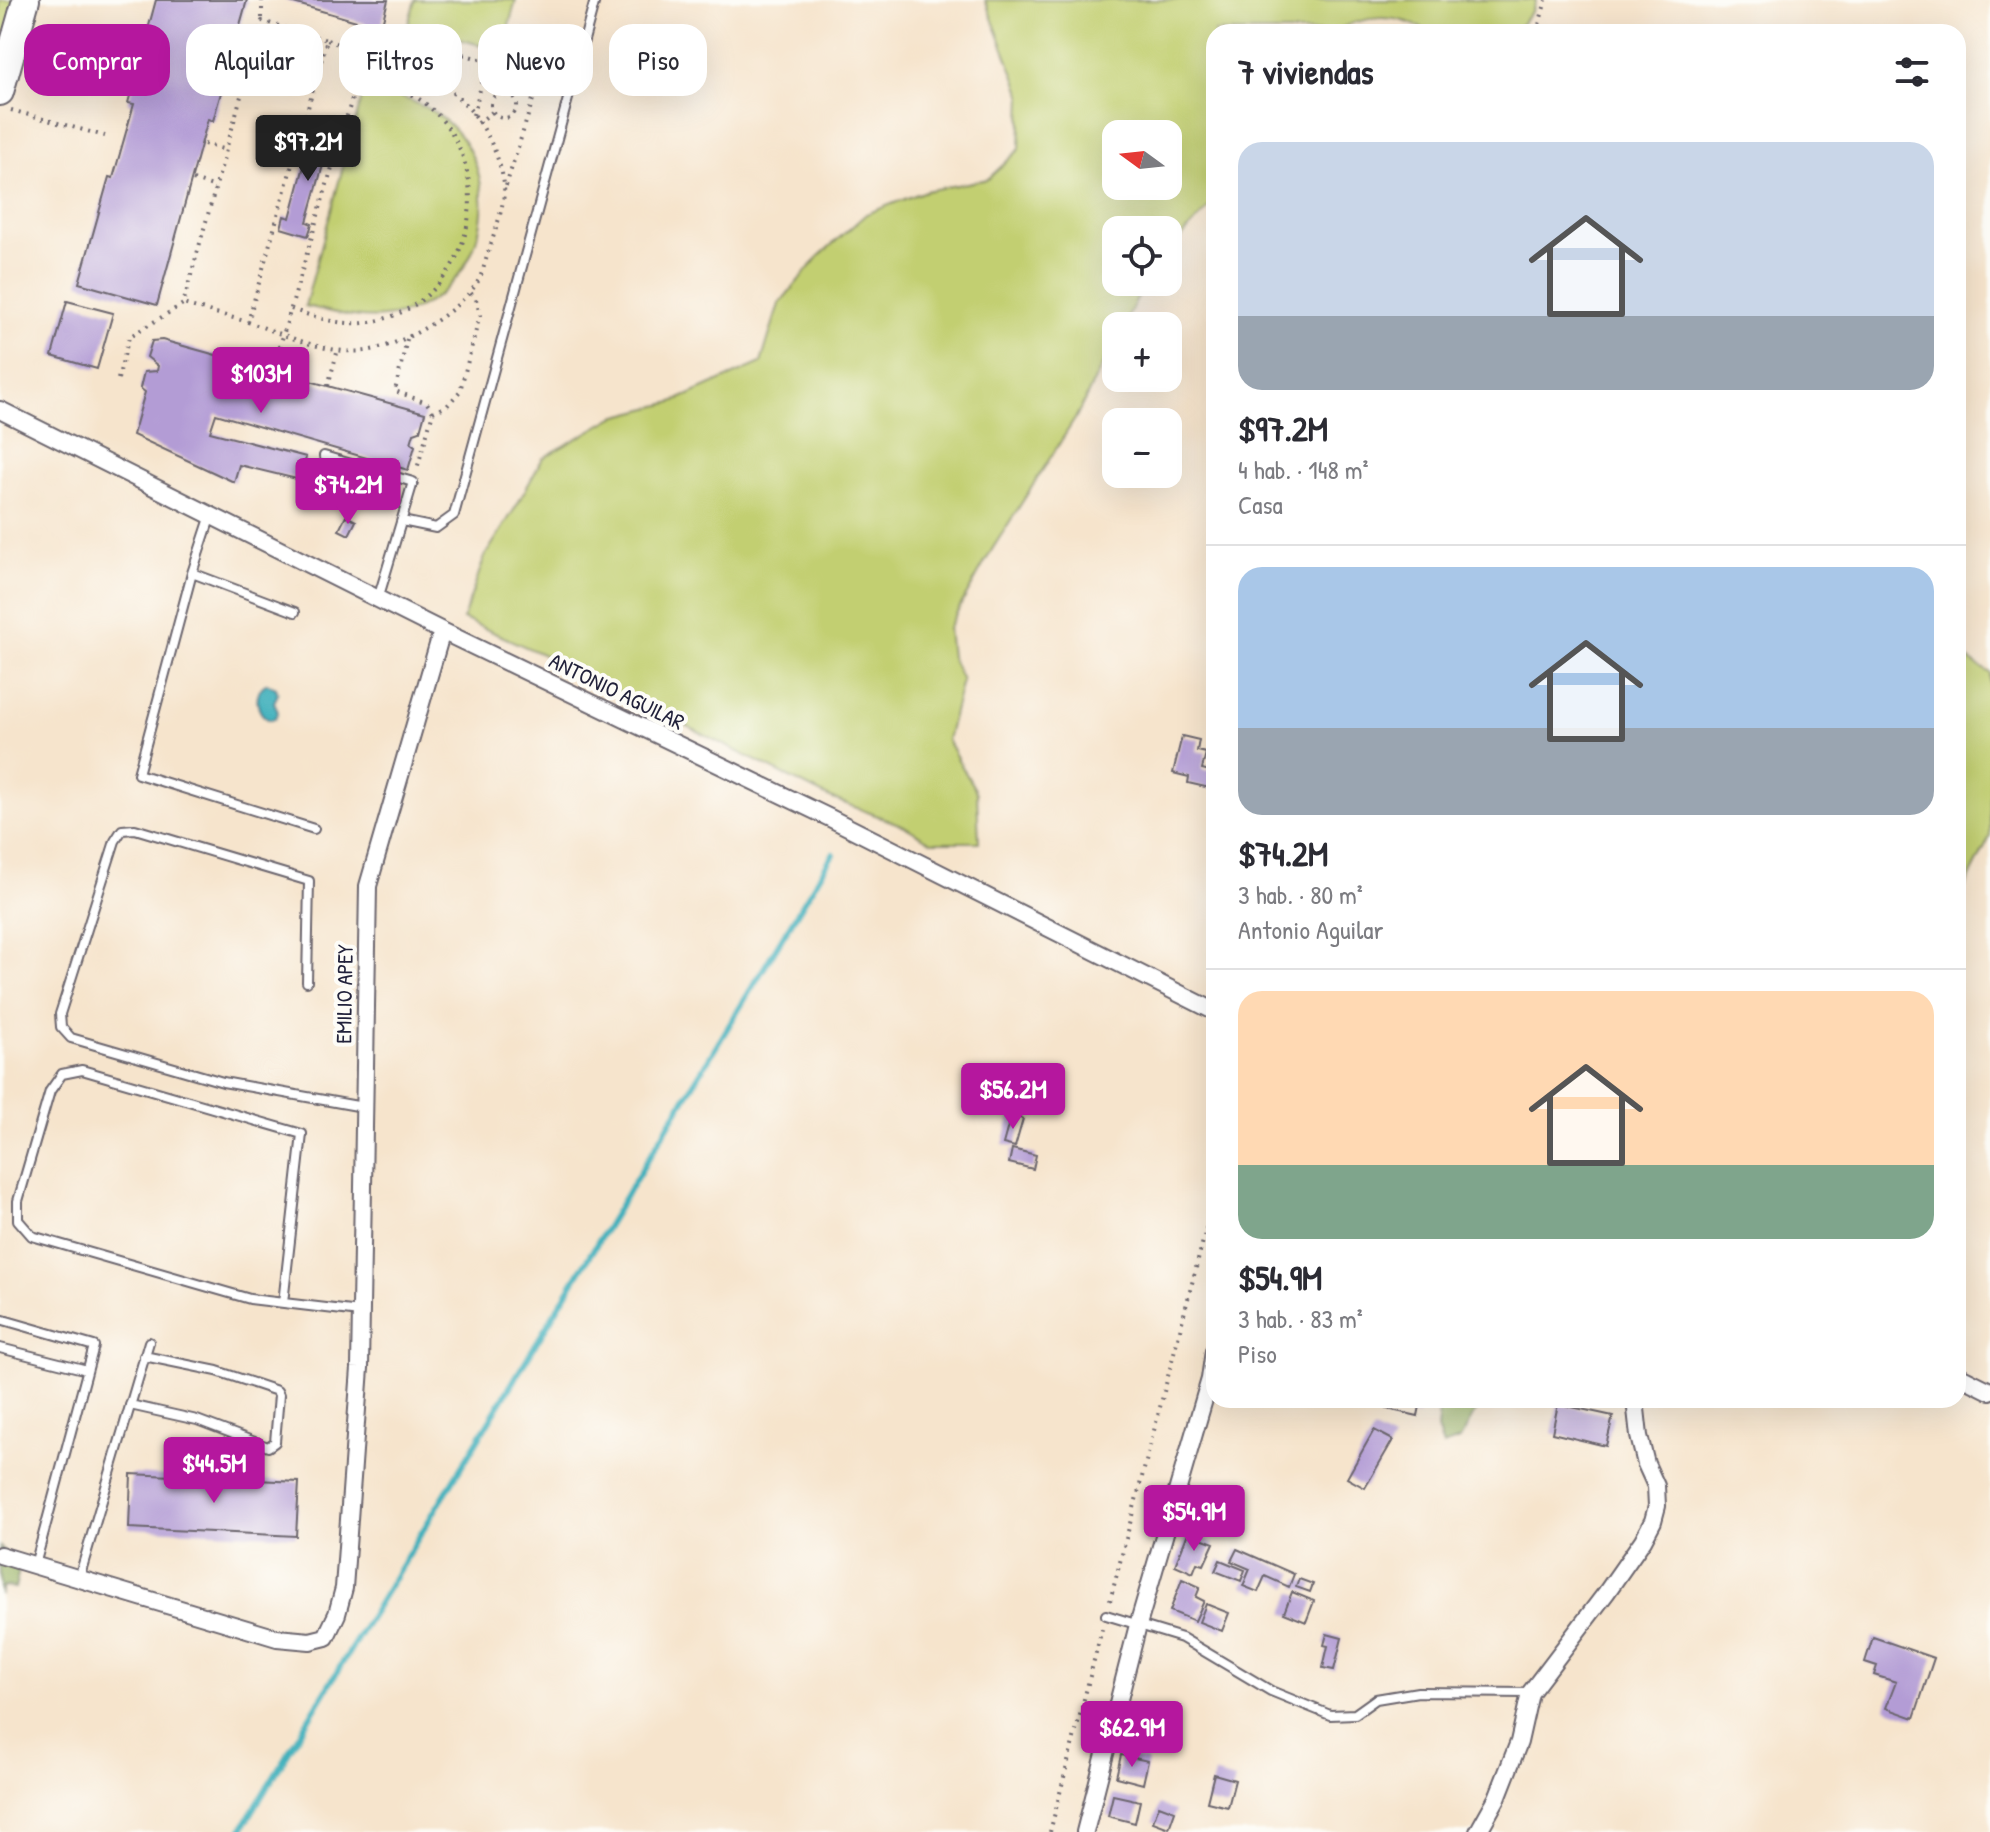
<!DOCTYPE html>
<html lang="es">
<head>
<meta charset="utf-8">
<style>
  body { margin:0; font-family:"Patrick Hand",sans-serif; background:#f7f7f7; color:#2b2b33; height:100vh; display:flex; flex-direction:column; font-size:30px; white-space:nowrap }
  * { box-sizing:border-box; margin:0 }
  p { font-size:26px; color:#7c7c81 }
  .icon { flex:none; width:44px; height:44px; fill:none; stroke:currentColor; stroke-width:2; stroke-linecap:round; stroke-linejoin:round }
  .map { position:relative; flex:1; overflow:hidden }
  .side { position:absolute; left:1206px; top:24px; width:760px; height:1384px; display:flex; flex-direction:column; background:#fff; border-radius:24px; box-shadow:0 8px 32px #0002 }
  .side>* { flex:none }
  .guide { position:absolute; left:24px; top:24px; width:760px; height:72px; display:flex; gap:16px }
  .needle { width:52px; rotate:285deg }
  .buttons { position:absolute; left:1102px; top:120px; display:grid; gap:16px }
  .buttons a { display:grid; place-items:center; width:80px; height:80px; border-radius:16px; background:#fff; box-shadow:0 8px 32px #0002; font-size:40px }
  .price { position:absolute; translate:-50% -68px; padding:0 18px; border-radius:8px; background:#b5179e; color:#fff; font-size:26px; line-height:52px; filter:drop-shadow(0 2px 4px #0008) }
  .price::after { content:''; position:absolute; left:50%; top:48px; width:24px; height:18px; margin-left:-12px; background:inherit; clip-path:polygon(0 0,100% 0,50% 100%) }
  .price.on { background:#222; color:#fff }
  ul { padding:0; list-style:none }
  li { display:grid; align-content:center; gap:16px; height:424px; padding:0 32px }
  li+li { border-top:2px solid #e1e1e2 }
  li span { display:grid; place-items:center; height:248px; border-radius:24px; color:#555 }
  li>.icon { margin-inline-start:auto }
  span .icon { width:144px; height:144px; fill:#fffc; stroke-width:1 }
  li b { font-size:34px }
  h2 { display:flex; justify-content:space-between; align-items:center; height:96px; padding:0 32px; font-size:34px }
  .chip { padding:0 28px; border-radius:24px; background:#fff; box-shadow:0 8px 32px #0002; font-size:28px; line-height:72px }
  .chip.on { background:#b5179e; color:#fff }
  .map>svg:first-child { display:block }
  .green { fill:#c2cf71; stroke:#727856; stroke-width:2; fill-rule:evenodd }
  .forest { fill:#99b263; stroke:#5e6a4f; stroke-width:2 }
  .water { fill:#41b0bc; stroke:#32697c; stroke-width:2 }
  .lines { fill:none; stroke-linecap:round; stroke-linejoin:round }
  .stream { stroke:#41b0bc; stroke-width:6 }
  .building { fill:#b39cd5 }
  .lane-casing { stroke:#6c666e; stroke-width:12 }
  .street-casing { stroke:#6c666e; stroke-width:20 }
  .primary-casing { stroke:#6c666e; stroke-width:30 }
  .path { stroke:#6c666e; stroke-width:4; stroke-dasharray:2 6; stroke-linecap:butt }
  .lane { stroke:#fff; stroke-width:8 }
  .street { stroke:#fff; stroke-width:16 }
  .primary { stroke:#fff; stroke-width:26 }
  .labels { text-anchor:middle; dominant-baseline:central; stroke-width:8; stroke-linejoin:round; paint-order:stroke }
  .street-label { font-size:22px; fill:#22223b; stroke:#fdfcf7 }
</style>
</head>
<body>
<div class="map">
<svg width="1990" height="1832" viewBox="0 0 1990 1832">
  <rect width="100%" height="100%" fill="#fdfcf7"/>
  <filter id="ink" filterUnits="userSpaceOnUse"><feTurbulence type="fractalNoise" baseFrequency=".0125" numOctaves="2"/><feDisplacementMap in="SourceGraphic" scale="16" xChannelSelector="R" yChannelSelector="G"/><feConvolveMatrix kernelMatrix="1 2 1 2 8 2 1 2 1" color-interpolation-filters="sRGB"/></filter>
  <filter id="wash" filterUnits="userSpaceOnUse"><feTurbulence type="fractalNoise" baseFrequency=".006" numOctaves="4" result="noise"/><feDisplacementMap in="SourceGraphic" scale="32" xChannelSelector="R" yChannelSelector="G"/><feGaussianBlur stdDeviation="1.8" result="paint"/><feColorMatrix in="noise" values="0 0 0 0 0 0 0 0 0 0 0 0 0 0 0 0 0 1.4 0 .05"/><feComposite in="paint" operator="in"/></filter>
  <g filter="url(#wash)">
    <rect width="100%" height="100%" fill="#f6e4cc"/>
    <path class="green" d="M0,0h16l-16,58z
      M415,0h101l-14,51 -94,-26z
      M985,0h551l-4,11 -17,21h-87c-30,-19 -64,-18 -94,0h-120v170l-46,50v-22h-52v52h30l-23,44h-7v12l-41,81 -82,129 -45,80 3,29 11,23 -15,60 30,53 2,49h-48l-27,-16 -76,-29 -275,-138 -90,-40 22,-63 32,-51 26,-47 71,-41 59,-15 88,-39 18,-59 39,-47 48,-43 59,-23 63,-12 32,-30 2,-54zM1168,134v52h-52v-52z
      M365,86c29,9 60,16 83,37 68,64 29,185 -65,194 -26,3 -53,-6 -78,-11z
      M1958,653l32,20v164l-32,64z"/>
    <path class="forest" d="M1440,1400h42l-22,40 -17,6 -6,-17z
      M0,1547l19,23 -4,18 -12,-2 -3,9z"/>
    <path class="water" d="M267,683l9,5 2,6 -4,8 4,10 -4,7 -5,1c-14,-8 -16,-29 -2,-37z"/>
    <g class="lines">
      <path class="stream" d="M240,1832l593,-978"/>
    </g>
    <g id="blocks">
      <path class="building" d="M156,0h91l-34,121 -5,-2 -51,186 -78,-22 30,-106 4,1 21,-74 -6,-1z
        M283,0h105l-7,28z
        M300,136l37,10 -4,14 -8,-2 -18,64 5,2 -4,12 -27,-8 3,-12 6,2 17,-63 -11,-3z
        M67,301l46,12 -16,56 -45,-13z
        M162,340l263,73 -5,18 -6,2 -3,10 4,3 -7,24 -192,-56 -6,18 96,25 -5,23 -62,-15 -5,17 -101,-47 12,-43 -5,-4 4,-16 13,-1 1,-5 -11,-9 5,-16z
        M346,516l10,5 -7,14 -10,-5z
        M1182,736l17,4 -2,11 9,2 -4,16 12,3v17l-26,-6 1,-6 -16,-4z
        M1000,1088l10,3 -6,18 -10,-3z
        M1011,1115l12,4 -8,28 -12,-3z
        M1012,1149l24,6 -3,14 -24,-6z
        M1389,1400l32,1 -3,15 -31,-7z
        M1558,1404l55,12 -7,30 -54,-13z
        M1374,1430l19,10 -28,48 -18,-10z
        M131,1474l168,8 -3,54 -167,-8z
        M1188,1533l26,10 -10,22 -7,-2 -4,10 -18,-8z
        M1237,1549l57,25 -5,13 -24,-11 -7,16 -15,-6 7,-17 -19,-8z
        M1220,1560l25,10 -4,11 -26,-10z
        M1182,1579l18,8 -4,10 8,4 -9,20 -25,-10z
        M1299,1579l14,5 -3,8 -14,-5z
        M1292,1592l22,9 -8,21 -22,-9z
        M1206,1604l23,9 -7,18 -23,-9z
        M1327,1634l15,4 -8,32 -11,-2 5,-22 -4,-1z
        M1873,1637l61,21 -20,60 -28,-10 10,-26 -22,-7 3,-9 -12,-4z
        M1131,1709l30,7 -4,21 -31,-6z
        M1121,1755l27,6 -5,23 -27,-7z
        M1214,1774l21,6 -7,27 -21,-5z
        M1113,1795l27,6 -5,22 -27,-7z
        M1159,1805l16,6 -6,17 -16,-6z"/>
    </g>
  </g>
  <g filter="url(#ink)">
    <use href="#blocks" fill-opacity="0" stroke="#6c666e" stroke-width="2"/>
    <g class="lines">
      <defs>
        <path id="lane" d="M324,456l89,26 -35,117
          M211,515l-19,58 -54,201 176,55
          M402,521l34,7 18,-13 141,-515
          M192,573l103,39
          M307,982l2,-101 -174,-52 -13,1 -7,11 -55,173 1,13 10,11 152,44 140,25
          M283,1303l19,-169 -220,-64 -20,4 -12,17 -32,110v19l14,16 218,63 110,13
          M0,1319l94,27 -59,219
          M0,1348l87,22
          M130,1405l67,15 71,27 7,-5 4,-47 -2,-4 -60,-20 -73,-15
          M79,1578l70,-236
          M1106,1615l76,23 89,53 59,24 25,-1 21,-15 42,-7 111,1"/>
        <path id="street" d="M0,410l442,221 388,187 384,193
          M1958,1375l32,16
          M0,1555l277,83 33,3 16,-4 11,-23 7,-26 16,-220 8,-482 74,-255
          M1085,1832l53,-207 72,-246 4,-28
          M1478,1832l19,-34 22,-56 11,-49 76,-100 37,-53 10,-19 4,-15 -1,-20 -10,-22 -7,-28 -4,-36"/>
        <path id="primary" d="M0,92l26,-92"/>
      </defs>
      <use href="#lane" class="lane-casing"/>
      <use href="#street" class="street-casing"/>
      <use href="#primary" class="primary-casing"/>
      <path class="path" d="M262,0v21
        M1537,32l9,-32
        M402,36l138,41 -34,109
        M419,73l9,-30
        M491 105a13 13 0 1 1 26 0a13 13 0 1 1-26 0Z
        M11,110l94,26
        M473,115l15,-54
        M478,123l14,-11
        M204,144l22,6
        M193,180l23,7
        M291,309c23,8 47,16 72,14 107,-12 144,-151 63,-219 -19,-15 -43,-22 -66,-30
        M248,322c35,12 79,33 117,29 37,-5 91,-37 112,-68 6,-10 9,-24 12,-34 6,-16 17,-49 15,-65 -4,-28 -20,-61 -40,-81 -36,-35 -91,-46 -137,-63
        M407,339l-12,52 32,12 6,9 -16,57
        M273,370l92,-316
        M118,379l11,-42 54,-33 79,-283 65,19 -79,282 -65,-18
        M328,386l10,-37
        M433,412l14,-6 13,-15 20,-76 -4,-16 -7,-8
        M1110,1601l104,-403
        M1050,1832l52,-203"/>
      <use href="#lane" class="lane"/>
      <use href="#street" class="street"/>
      <use href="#primary" class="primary"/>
    </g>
  </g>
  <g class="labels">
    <g class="street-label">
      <text transform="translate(617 691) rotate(26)">ANTONIO AGUILAR</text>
      <text transform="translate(344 994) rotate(-89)">EMILIO APEY</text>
    </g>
  </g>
</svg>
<div class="buttons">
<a><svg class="needle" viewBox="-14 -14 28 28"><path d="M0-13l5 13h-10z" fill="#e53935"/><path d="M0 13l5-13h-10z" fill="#7c7c81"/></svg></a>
<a><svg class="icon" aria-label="locate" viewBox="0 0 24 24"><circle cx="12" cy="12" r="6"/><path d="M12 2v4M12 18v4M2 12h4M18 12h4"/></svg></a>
<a>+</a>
<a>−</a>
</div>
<b class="price on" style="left:308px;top:183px">$97.2M</b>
<b class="price" style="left:261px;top:415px">$103M</b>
<b class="price" style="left:348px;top:526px">$74.2M</b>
<b class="price" style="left:1013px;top:1131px">$56.2M</b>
<b class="price" style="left:214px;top:1505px">$44.5M</b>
<b class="price" style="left:1194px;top:1553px">$54.9M</b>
<b class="price" style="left:1132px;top:1769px">$62.9M</b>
<div class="guide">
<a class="chip on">Comprar</a>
<a class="chip">Alquilar</a>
<a class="chip">Filtros</a>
<a class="chip">Nuevo</a>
<a class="chip">Piso</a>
</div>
<section class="side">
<h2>7 viviendas<svg class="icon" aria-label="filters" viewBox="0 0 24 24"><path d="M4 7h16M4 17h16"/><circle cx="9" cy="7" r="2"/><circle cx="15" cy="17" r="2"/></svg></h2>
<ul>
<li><span style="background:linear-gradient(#c9d6e8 70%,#9aa5b1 0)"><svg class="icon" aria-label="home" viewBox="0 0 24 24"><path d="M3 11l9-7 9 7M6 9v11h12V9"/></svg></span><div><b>$97.2M</b><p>4 hab. · 148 m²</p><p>Casa</p></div></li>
<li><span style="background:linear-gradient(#a9c7e8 65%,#9aa5b1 0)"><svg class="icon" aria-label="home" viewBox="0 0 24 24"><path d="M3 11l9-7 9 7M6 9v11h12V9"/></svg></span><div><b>$74.2M</b><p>3 hab. · 80 m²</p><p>Antonio Aguilar</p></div></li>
<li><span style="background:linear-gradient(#ffd9b3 70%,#7fa58c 0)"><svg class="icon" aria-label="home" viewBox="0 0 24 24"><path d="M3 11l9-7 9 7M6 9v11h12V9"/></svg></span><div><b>$54.9M</b><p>3 hab. · 83 m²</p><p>Piso</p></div></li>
</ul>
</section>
</div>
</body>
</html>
